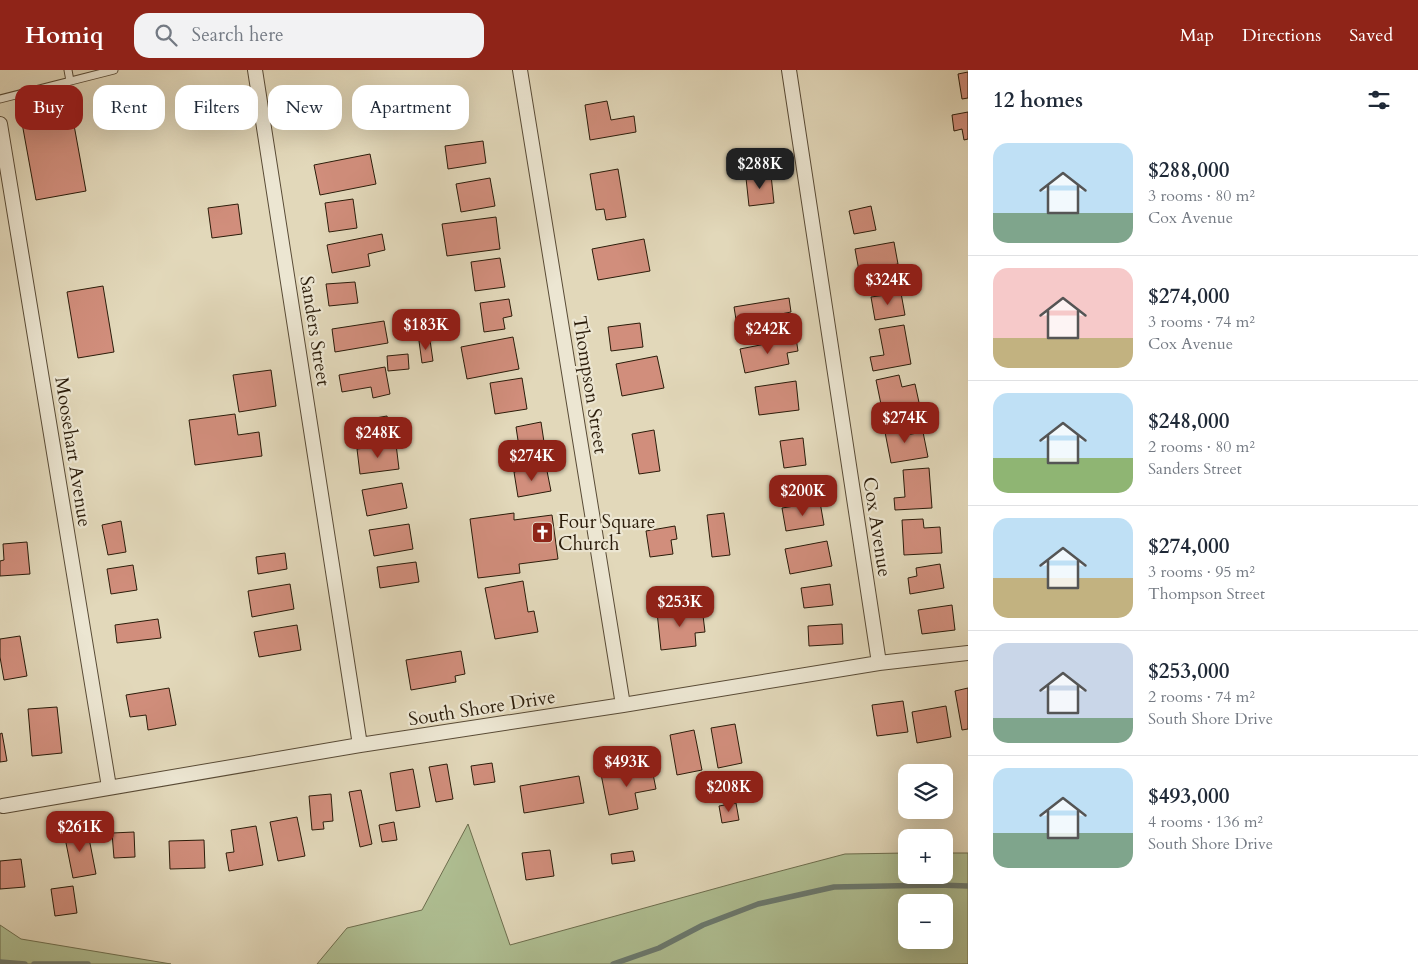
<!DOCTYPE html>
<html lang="en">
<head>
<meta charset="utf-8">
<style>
  body { margin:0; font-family:Cardo,serif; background:#f2f2f3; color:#1f2937; height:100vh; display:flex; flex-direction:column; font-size:19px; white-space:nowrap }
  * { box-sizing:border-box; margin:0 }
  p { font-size:16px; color:#747a83 }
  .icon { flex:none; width:28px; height:28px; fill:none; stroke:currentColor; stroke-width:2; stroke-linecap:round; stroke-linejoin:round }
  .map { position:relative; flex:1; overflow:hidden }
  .panel { display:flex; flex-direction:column; background:#fff; width:450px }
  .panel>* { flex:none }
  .guide { position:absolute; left:15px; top:15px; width:475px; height:45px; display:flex; gap:10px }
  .controls { position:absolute; left:898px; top:694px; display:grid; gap:10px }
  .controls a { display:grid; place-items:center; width:55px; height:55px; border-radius:10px; background:#fff; box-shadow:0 5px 20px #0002; font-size:25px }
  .price { position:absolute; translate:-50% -42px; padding:0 11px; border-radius:10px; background:#8f2418; color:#fff; font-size:16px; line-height:32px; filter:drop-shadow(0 1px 2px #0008) }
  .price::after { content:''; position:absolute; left:50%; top:30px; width:15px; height:11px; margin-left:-8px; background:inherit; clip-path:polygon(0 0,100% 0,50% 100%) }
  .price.active { background:#222; color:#fff }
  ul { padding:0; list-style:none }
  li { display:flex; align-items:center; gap:15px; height:125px; padding:0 25px }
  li+li { border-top:1px solid #e0e1e3 }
  li span { display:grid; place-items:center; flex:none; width:140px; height:100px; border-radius:15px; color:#555 }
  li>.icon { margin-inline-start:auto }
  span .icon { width:60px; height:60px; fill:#fffc; stroke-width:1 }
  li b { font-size:21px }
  h2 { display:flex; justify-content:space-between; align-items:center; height:60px; padding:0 25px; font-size:21px }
  .tag { padding:0 18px; border-radius:15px; background:#fff; box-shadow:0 5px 20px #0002; font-size:18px; line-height:45px }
  .tag.active { background:#8f2418; color:#fff }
  header { display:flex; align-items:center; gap:30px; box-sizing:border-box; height:70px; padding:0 25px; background:#8f2418; color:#fff }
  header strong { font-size:24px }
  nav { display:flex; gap:28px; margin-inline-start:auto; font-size:18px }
  .search { width:350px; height:45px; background:#f2f2f3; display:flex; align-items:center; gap:12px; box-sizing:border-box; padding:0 18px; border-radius:15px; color:#747a83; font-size:19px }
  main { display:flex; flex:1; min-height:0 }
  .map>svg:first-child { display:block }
  .green { fill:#afbf93; stroke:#6d6e4e; fill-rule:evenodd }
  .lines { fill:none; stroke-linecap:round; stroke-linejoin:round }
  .stream { stroke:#6b7a70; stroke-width:5.5 }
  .building { fill:#d18e7c; stroke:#2b1c0a }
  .lane-casing { stroke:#594b36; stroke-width:9 }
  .street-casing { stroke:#594b36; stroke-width:16 }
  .lane { stroke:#ece6d2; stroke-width:7 }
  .street { stroke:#ece6d2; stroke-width:14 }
  .labels { text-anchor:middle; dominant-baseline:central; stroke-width:4.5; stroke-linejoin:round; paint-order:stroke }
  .street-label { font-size:19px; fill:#2b1c0a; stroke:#ece6d2 }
  .poi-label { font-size:19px; fill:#2b1c0a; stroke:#ece6d2; text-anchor:start }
</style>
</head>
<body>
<header>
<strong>Homiq</strong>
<div class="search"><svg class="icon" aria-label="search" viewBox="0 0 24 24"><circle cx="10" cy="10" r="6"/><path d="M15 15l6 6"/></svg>Search here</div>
<nav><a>Map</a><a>Directions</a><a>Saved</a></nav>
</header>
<main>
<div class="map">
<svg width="968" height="894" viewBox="0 0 968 894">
  <rect width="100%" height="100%" fill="#e2d8ba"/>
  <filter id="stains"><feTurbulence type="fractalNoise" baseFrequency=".004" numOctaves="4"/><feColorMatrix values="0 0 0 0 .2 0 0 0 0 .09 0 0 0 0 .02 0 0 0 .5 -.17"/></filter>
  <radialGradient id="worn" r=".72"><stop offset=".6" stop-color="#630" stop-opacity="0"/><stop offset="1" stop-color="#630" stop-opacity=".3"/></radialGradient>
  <path class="green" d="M468,754l42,121 229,-63 106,-28 61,-1v22h38v-22h24v111h-651l30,-36 75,-18zM906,832h38v38h-38z
    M0,855l21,14 150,25h-171z"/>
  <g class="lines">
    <path class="stream" d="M0,892l25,2
      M34,894h54
      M613,894l46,-16 44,-23 55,-21 76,-17 104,-2 30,1"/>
  </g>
  <path class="building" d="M968,2v26l-6,1 -4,-25z
    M218,22l6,23 -32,9 -7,-23z
    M607,31l4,19 23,-4 2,16 -46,8 -5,-35z
    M968,42v27l-4,1 -2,-11 -8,2 -2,-16z
    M72,44l14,77 -50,9 -14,-77z
    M483,71l3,22 -38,6 -3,-23z
    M370,84l6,30 -56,11 -6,-30z
    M618,99l8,48 -20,3 -2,-11 -8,1 -6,-36z
    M771,105l3,28 -25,3 -3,-28z
    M490,108l5,28 -34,6 -5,-28z
    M353,129l4,29 -28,4 -4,-29z
    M238,134l4,30 -30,4 -4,-30z
    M871,136l5,24 -22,4 -5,-23z
    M496,147l4,32 -53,7 -5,-32z
    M382,164l3,16 -17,4 2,12 -38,7 -5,-28z
    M644,169l6,32 -52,9 -6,-31z
    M894,172l4,22 -39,7 -4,-22z
    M500,188l5,29 -30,4 -4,-29z
    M355,212l3,21 -29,3 -3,-22z
    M103,216l11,66 -36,6 -11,-66z
    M901,223l4,22 -30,5 -4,-23z
    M789,228l2,14 -10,2 2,11 -45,7 -4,-25z
    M509,229l3,17 -9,2 2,11 -21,3 -4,-29z
    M384,251l4,22 -53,9 -3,-23z
    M640,253l3,24 -32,4 -3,-24z
    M904,255l7,39 -38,7 -3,-14 14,-2 -5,-26z
    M513,267l6,32 -52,10 -6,-32z
    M796,268l2,13 -11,2 2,11 -44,9 -5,-24z
    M430,270l3,21 -11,2 -3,-22z
    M408,284l1,15 -21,2 -1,-15z
    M657,286l7,32 -42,8 -6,-32z
    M385,297l5,27 -17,4 -2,-11 -29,5 -3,-17z
    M271,300l5,36 -37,6 -6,-37z
    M899,305l3,12 13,-3 5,23 -37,7 -7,-34z
    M522,308l5,31 -32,5 -5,-31z
    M796,311l3,29 -40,5 -4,-28z
    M235,344l3,21 21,-3 3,24 -67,9 -6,-45z
    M387,346l4,18 -36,7 -3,-19z
    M541,352l3,20 -25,5 -3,-20z
    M904,354l2,11 17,-3 5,25 -37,6 -7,-36z
    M654,360l6,41 -21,3 -7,-40z
    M803,368l3,27 -22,3 -4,-27z
    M396,374l3,25 -39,5 -3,-25z
    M546,396l5,25 -33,6 -4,-25z
    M929,398l3,40 -37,2 -1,-12 11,-1 -2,-27z
    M402,413l5,25 -40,8 -5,-26z
    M820,432l4,23 -38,6 -4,-23z
    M514,443v7l38,-5 6,44 -39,5 1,9 -42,5 -8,-59z
    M724,443l6,42 -18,2 -5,-42z
    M923,449l1,9 16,-1 2,26 -38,2 -2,-35z
    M121,451l5,31 -18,3 -6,-30z
    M409,454l4,25 -39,7 -5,-26z
    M675,456l2,13 -6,1 2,14 -23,3 -4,-26z
    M827,471l5,25 -42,8 -5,-25z
    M27,472l3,32 -30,2v-15l4,-1 -1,-16z
    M285,483l2,16 -29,5 -2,-17z
    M416,492l3,20 -39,6 -3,-21z
    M940,494l4,24 -34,6 -2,-16 9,-2 -1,-8z
    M133,495l4,25 -26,4 -4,-25z
    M523,511l5,31 6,-1 4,21 -43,7 -10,-51z
    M290,514l4,25 -42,8 -4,-26z
    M830,514l3,21 -29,3 -3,-20z
    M952,535l3,25 -33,4 -4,-24z
    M702,537l3,25 -10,1 1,13 -35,4 -4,-38z
    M158,549l3,19 -44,5 -2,-18z
    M842,554l1,20 -34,2 -1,-20z
    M297,555l4,25 -42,7 -5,-25z
    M20,566l7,40 -23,4 -4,-23v-18z
    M461,581l4,23 -10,2 1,6 -45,8 -5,-30z
    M169,618l7,37 -28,5 -2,-15 -16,2 -4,-22z
    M968,618v41l-6,1 -7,-39z
    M903,631l5,31 -31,4 -5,-31z
    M946,636l5,31 -34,6 -5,-31z
    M57,637l5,46 -30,3 -4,-47z
    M735,654l7,39 -24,5 -7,-40z
    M694,660l8,40 -25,5 -7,-40z
    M2,663l5,28 -7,1v-28z
    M492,693l3,19 -21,3 -3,-19z
    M447,694l6,35 -17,3 -7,-35z
    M651,694l5,25 -21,4 3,16 -29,6 -8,-41z
    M413,699l7,38 -24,4 -6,-38z
    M579,706l5,27 -60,10 -4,-27z
    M361,720l11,54 -12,3 -11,-55z
    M331,724l2,27 -10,1 1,7 -12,1 -3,-34z
    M736,733l3,17 -17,3 -3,-17z
    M297,747l8,39 -27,5 -8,-39z
    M394,752l3,18 -15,2 -3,-17z
    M256,756l7,39 -34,6 -3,-18 8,-1 -3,-22z
    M87,758l9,46 -23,4 -9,-45z
    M134,762l1,25 -21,1 -2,-25z
    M204,770l1,28 -35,1 -1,-28z
    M550,780l4,26 -28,4 -4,-27z
    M633,781l2,10 -23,3 -1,-10z
    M21,789l4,28 -25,2v-28z
    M73,816l4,27 -22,3 -4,-27z"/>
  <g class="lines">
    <defs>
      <path id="lane" d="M68,0l2,11
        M0,29l114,-29"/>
      <path id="street" d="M255,0l105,675
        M520,0l103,635
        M789,0l90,593
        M0,54l109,663
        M3,736l357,-61 263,-40 256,-42 89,-10"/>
    </defs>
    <use href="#lane" class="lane-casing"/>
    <use href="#street" class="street-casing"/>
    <use href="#lane" class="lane"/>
    <use href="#street" class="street"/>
  </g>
  <defs>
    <symbol id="church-square" viewBox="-11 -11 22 22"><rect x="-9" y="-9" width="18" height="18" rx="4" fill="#8f2418" stroke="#ece6d2"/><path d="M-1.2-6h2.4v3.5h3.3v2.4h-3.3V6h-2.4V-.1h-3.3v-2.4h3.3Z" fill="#fff"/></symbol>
  </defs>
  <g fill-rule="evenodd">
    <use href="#church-square" x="530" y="450" width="25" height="25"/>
  </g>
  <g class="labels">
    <g class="street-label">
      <text transform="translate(315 261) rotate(81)">Sanders Street</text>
      <text transform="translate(590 315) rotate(81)">Thompson Street</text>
      <text transform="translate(73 382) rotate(81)">Moosehart Avenue</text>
      <text transform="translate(877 457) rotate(81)">Cox Avenue</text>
      <text transform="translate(482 638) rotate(-9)">South Shore Drive</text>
    </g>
    <g class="poi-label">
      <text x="558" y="452">Four Square<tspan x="558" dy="22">Church</tspan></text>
    </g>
  </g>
  <rect width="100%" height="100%" filter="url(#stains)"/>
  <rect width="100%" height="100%" fill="url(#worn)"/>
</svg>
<div class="controls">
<a><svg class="icon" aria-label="layers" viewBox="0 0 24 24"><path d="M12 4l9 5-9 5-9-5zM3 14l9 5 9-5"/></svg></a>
<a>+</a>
<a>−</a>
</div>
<b class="price active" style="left:760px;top:120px">$288K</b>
<b class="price" style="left:888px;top:236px">$324K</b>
<b class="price" style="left:426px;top:281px">$183K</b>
<b class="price" style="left:768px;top:285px">$242K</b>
<b class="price" style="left:905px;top:374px">$274K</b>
<b class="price" style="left:378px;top:389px">$248K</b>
<b class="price" style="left:532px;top:412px">$274K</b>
<b class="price" style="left:803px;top:447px">$200K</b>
<b class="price" style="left:680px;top:558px">$253K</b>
<b class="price" style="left:627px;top:718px">$493K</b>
<b class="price" style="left:729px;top:743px">$208K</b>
<b class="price" style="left:80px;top:783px">$261K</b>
<div class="guide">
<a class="tag active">Buy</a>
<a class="tag">Rent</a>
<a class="tag">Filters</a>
<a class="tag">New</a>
<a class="tag">Apartment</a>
</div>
</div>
<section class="panel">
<h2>12 homes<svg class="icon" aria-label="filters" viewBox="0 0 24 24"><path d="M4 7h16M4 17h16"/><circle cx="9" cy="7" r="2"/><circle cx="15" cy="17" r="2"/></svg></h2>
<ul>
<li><span style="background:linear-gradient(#bfe0f5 70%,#7fa58c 0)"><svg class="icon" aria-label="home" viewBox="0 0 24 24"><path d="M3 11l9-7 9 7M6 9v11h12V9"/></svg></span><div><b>$288,000</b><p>3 rooms · 80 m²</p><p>Cox Avenue</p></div></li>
<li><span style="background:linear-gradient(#f6c9c9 70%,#c2b280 0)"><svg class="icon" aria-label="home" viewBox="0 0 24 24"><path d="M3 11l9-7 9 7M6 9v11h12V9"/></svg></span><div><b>$274,000</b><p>3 rooms · 74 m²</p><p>Cox Avenue</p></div></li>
<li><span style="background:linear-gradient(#bfe0f5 65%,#8fb573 0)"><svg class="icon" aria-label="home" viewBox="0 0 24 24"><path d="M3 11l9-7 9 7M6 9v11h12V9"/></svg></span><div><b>$248,000</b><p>2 rooms · 80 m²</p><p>Sanders Street</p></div></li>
<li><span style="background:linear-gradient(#bfe0f5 60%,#c2b280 0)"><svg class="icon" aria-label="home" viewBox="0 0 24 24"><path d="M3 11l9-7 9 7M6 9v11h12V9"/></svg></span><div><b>$274,000</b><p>3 rooms · 95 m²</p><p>Thompson Street</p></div></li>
<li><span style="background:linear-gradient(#c9d6e8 75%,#7fa58c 0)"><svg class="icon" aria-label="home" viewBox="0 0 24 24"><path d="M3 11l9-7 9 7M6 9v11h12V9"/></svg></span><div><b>$253,000</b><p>2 rooms · 74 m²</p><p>South Shore Drive</p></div></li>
<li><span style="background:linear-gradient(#bfe0f5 65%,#7fa58c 0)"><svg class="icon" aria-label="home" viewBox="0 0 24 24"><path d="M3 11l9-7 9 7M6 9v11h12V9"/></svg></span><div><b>$493,000</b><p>4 rooms · 136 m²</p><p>South Shore Drive</p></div></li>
</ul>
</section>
</main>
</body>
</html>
